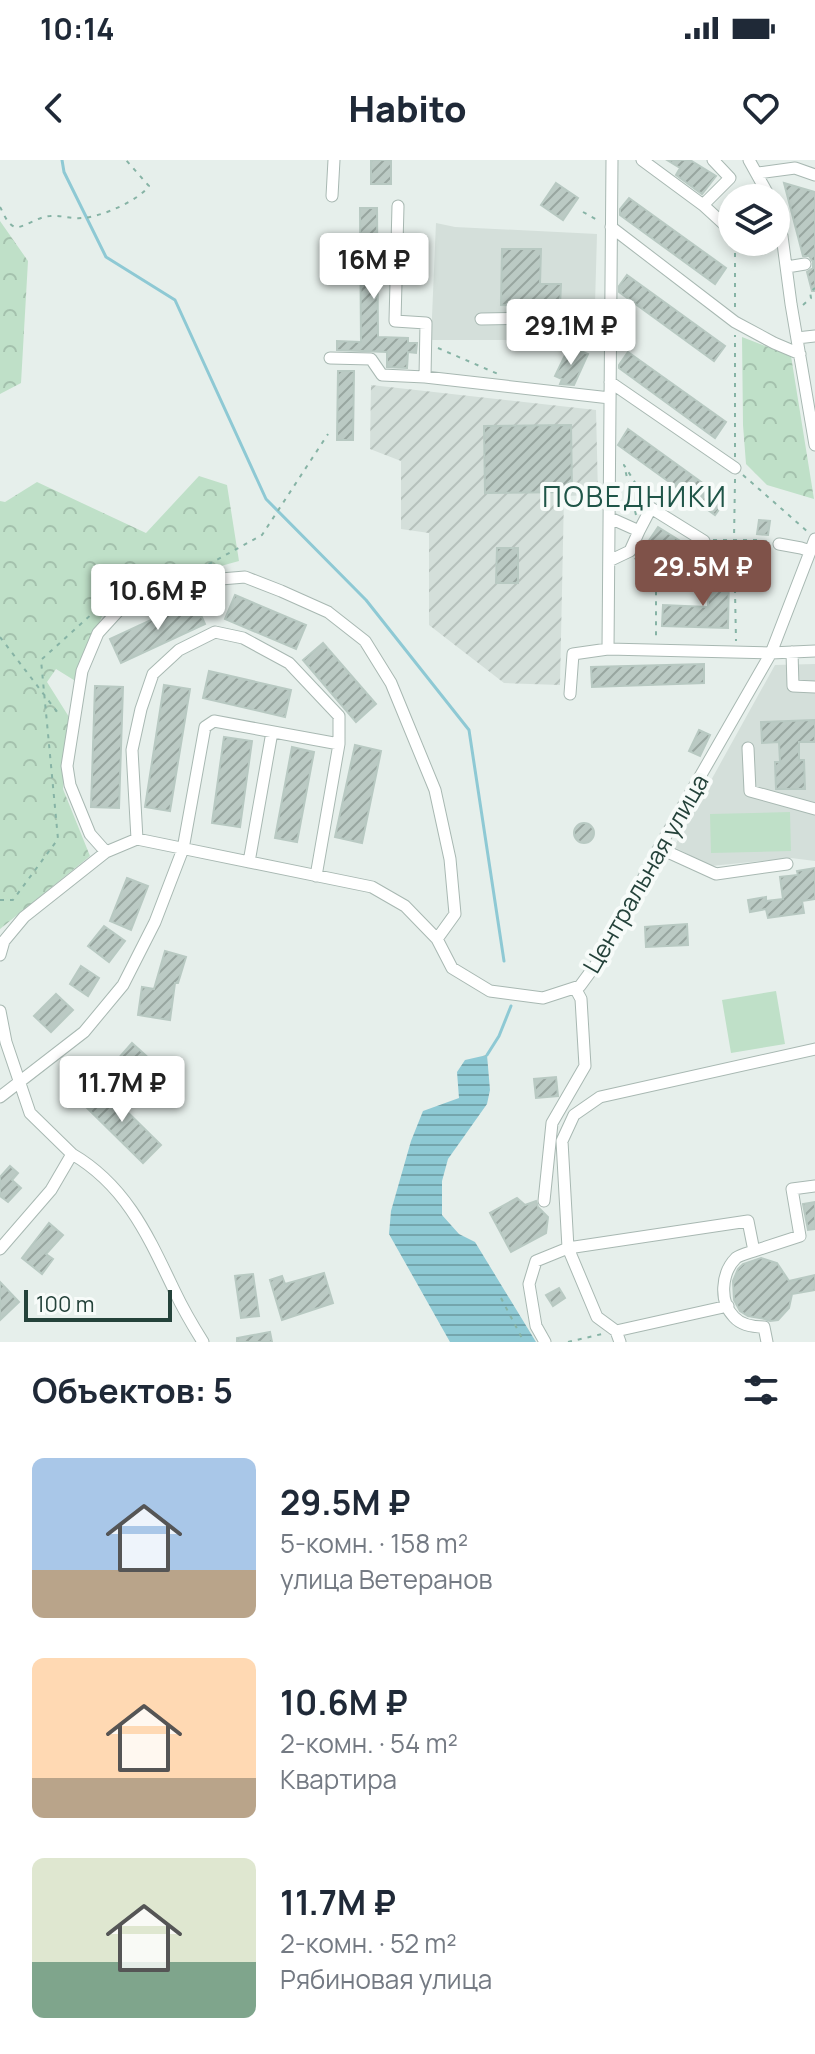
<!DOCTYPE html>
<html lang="ru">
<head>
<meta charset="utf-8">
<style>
  body { margin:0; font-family:Manrope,sans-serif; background:#f2f2f3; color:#1f2937; height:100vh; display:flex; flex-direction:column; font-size:30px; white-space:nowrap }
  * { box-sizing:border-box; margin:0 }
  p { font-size:26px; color:#747a83 }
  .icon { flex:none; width:44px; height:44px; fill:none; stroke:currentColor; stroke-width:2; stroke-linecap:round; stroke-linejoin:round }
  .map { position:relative; height:1182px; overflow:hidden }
  .panel { display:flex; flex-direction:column; background:#fff; flex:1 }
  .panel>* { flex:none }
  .fabs { position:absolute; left:718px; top:24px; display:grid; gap:16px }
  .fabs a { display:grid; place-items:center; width:72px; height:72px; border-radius:50%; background:#fff; box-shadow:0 4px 12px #0003; font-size:40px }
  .scale { position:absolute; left:24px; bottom:20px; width:148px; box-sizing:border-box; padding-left:8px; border:4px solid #24423a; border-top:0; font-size:22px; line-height:28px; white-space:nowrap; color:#24423a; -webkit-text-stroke:6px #f7fbf9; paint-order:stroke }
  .price { position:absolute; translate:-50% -68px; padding:0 18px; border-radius:8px; background:#fff; color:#222; font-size:26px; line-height:52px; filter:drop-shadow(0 2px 4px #0008) }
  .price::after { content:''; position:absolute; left:50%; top:48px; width:24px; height:18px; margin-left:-12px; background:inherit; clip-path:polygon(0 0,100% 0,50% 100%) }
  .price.active { background:#7f5249; color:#fff }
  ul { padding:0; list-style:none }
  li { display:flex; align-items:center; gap:24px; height:200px; padding:0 32px }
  li span { display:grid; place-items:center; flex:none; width:224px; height:160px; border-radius:12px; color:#555 }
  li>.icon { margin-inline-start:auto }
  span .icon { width:96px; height:96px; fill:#fffc; stroke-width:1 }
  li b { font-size:34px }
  h2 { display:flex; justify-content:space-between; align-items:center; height:96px; padding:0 32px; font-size:34px }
  .status { display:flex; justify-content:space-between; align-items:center; height:56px; padding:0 40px; background:#fff; direction:ltr }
  .status svg { height:22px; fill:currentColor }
  header { display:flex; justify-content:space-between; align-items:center; height:104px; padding:0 32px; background:#fff; font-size:36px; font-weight:800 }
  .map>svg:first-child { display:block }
  .built { fill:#d4dfda }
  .industrial { fill:url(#industrial-furrows) }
  .grass { fill:#bfe0c8 }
  .forest { fill:url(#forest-crowns) }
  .water { fill:url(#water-rules) }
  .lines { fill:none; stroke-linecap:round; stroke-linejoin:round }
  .stream { stroke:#8ec9d4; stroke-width:3 }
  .building { fill:url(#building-hatch); stroke:#b8c9c2; stroke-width:2 }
  .minor-casing { stroke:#a8b8b2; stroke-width:13 }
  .path { stroke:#86b3a5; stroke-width:2; stroke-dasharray:4 6; stroke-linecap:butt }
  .minor { stroke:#fff; stroke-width:11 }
  .labels { text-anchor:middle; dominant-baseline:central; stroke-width:8; stroke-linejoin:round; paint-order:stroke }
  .street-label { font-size:24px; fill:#24423a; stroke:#f7fbf9 }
  .quarter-label { font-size:28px; letter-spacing:2px; fill:#1f5548; stroke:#f7fbf9 }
</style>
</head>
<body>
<div class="status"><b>10:14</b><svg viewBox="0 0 49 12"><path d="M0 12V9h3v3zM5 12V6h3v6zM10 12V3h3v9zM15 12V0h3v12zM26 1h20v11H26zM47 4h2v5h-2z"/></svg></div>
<header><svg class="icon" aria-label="back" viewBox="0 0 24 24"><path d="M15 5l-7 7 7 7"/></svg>Habito<svg class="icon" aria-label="heart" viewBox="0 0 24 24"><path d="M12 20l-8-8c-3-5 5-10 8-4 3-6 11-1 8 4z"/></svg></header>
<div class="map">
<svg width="815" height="1182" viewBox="0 0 815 1182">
  <defs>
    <pattern id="industrial-furrows" width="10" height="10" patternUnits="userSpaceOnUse" patternTransform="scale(2)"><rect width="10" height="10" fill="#d4dfda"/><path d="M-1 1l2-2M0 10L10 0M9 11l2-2" fill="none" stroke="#b6c1bc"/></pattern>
    <pattern id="forest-crowns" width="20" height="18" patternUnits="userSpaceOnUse" patternTransform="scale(2)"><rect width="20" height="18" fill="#bfe0c8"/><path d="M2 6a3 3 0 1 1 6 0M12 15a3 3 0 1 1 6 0" fill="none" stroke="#a4c1ad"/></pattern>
    <pattern id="water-rules" width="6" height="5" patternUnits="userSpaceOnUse" patternTransform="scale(2)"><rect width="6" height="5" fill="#8ec9d4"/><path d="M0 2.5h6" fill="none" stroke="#74a5ad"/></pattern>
    <pattern id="building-hatch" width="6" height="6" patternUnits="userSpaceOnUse" patternTransform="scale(2)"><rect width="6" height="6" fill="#bbcac4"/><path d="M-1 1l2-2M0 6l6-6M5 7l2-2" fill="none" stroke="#98a6a0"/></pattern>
  </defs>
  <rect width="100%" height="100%" fill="#e6efeb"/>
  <path class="built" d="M436,63l19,4 142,7 -3,106h-163z
    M815,504v197l-24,-3 -80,8 -37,-19 101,-182z"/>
  <path class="industrial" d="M371,225l225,25 2,85 -34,1 -4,189 -56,-2 -75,-58v-92l-28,-4v-68l-31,-12z"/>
  <path class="grass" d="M790,652l1,39 -80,2 -1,-39z
    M776,831l9,53 -54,9 -9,-53z"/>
  <path class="forest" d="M0,61l28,40 -7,122 -21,11z
    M742,177l49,19 23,143 -47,-14 -21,-21 -3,-39z
    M199,316l28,9 12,76 -47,13 -90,42 -25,66 -21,-13 -9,13 22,35 -6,72 27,67 -90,73v-428l5,1 32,-20 109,51z"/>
  <path class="water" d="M487,895l3,35 -3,14 -39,55 -6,22v34l17,19 16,8 61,100h-86l-61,-108 2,-23 20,-70 12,-30 36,-13 -2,-26 8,-12z"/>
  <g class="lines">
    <path class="stream" d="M62,0l2,12 42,85 69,43 91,199 100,101 103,130 35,231
      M487,895l12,-19 12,-30"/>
  </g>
  <path class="building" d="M371,0h20v24h-20z
    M667,0h23l26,16 -14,18 -26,-19 4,-7z
    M556,23l22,15 -15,22 -22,-15z
    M784,23l31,9v99h-3l-5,-19 6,-4v-6l-4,-6h-6z
    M629,38l97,70 -11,16 -95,-69v-6z
    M360,48h17l1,129 30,1v5h9l-1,10 -8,-1 -1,16 -20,-1v-15l-50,-2v-9l24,1z
    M502,89h39l-1,35h21l-1,22 -59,-1z
    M627,115l98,71 -11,15 -95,-69v-6z
    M576,189l12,5 -14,31 -14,-1 2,-5 -7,-3 11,-23 6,3z
    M628,192l98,70 -11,16 -96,-70v-3z
    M338,211h16l-1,69h-16z
    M571,265l1,67 -87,1 -1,-67z
    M628,269l98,71 -11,15 -97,-70z
    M759,360l11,1 -2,14 -11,-1z
    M658,367l24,15 -16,24 -24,-15z
    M497,388h21v35h-22z
    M709,413h20l-1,55 -66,-2 1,-21 45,2z
    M235,435l71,30 -10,24 -71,-30z
    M194,440l11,24 -84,39 -11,-24z
    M323,483l53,61 -20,18 -53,-62z
    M704,504v19l-112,4 -1,-20z
    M209,511l82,19 -6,27 -82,-19z
    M164,525l26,4 -20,122 -25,-4z
    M95,526l28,1 -4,121 -28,-1z
    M815,560v22h-16v18h5l1,29h-29l-1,-27h5l-1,-20 -17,1 -1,-21z
    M699,570l11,5 -10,21 -11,-5z
    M224,577l28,4 -12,86 -28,-4z
    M355,585l26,6 -19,92 -27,-6z
    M292,587l22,5 -17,90 -22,-4z
    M574 673a10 10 0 1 1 20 0a10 10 0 1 1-20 0Z
    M815,708v31l-13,2 2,12 -36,5 -2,-9 -16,3 -2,-12 18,-3v4l17,-2 -3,-22 18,-2 -1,-4z
    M127,718l21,8 -17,44 -21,-9z
    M687,764l1,21 -42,2 -1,-20z
    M104,766l21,15 -16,21 -21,-16z
    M165,791l21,6 -8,26h-3l-5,37 -32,-5 4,-28 12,2z
    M81,806l18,12 -11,18 -18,-12z
    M56,834l17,16 -22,22 -17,-16z
    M132,883l30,27 -22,25 -30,-27z
    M556,917l2,19 -22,2 -2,-19z
    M100,925l61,60 -18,18 -61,-60z
    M10,1006l8,7 -6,7 9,8 -13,14 -8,-6v-19z
    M517,1038l8,7 11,-4 2,6 10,10 -2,16 -35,19 -21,-39z
    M815,1042v27l-7,1 -5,-26z
    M49,1063l14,12 -17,19 7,5 -11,15 -20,-16z
    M761,1098l16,5 12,18 26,-6v15l-23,4 -3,14 -11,12 -8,1 -5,-2 -17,-3 -8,-5 -6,-11 -1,-19 5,-12 5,-5z
    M324,1113l9,30 -51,17 -12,-40 12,-4 3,8z
    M253,1114l6,42 -18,2 -6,-42z
    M0,1122l19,20 -19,18z
    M559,1128l6,10 -12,8 -7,-11z
    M270,1172l2,10h-35v-4z"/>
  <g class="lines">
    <defs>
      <path id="minor" d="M612,0l-4,489 163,4 44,-2
        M642,0l61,45 27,-27 -17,-18
        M749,0l21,38
        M758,13l37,-5 20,7
        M332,36l2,-36
        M703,45l24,22 5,7
        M398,46l-3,115 31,2 -1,54 185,21
        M776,56l6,20 9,68 24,141
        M611,67l124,95 39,21 26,11
        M787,107l18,-3
        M481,159l130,-2
        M797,178l18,-2
        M330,198l41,1 11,16 43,2
        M610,222l125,86
        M610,358l29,13 12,-23 53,33
        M779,384l22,4 9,3
        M609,401l21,-10 9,-20
        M792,492l1,34 22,1
        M570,534l3,-40 35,-5
        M748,588l2,43 65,18
        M137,679l-5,-89 9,-41 12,-35 26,-24 36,-18 28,6 46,25 50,53v28l-23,132
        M659,688l57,26 71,-10
        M106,692l-16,-18 -20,-49 -3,-19 15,-95 16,-38 22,-24 89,-29 36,-3 36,14 47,21 37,29 26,42 44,107 15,69 5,55 -18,25
        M249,702l23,-130
        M0,795l4,-14 20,-24 82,-65 31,-13 235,48 33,19 32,33 15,29 38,23 53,7 37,-12 25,-34 54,-104 112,-195 44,-114
        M0,851l6,31 24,71 42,41 -21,36 -51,59
        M0,937l84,-65 39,-47 32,-63 28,-73 22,-122 9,-6 125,23
        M72,994c55,32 77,84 103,138 8,17 18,34 28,50
        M544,1041l8,-78 33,-57 -4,-67 -6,-11
        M754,1091c-6,2 -14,4 -18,7 -15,15 -17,44 -2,59 8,9 20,10 30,10l3,15
        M616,1171l112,-25
        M545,1182l-9,-16 -7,-42 7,-23 32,-13 -6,-107 12,-26 26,-18 215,-48
        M620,1182l-4,-11 -19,-14 -29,-69 180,-27 6,30 46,-15 -8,-47 23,-3"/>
    </defs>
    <use href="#minor" class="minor-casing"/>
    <path class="path" d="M0,47c4,7 7,17 15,20 7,2 24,-11 35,-11 11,-1 21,3 32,2 19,-1 56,-17 67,-32l-23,-26
      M583,52l16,9
      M735,83v66
      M803,145l8,-7 -1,-6 5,-4
      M438,188l60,26
      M735,297v-122
      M743,315l65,57
      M735,319l-1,61 2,101
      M636,355l-12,-50 22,35
      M713,380h44l13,2
      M711,387l22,21
      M635,398l21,29v54
      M191,414l71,-39 66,-101
      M0,477l58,76
      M0,740h13l45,-61 -17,-179 84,-76 45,-3
      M501,1138l23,44
      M568,1182l34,-8"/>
    <use href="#minor" class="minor"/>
  </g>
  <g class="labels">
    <g class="street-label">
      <text transform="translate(645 713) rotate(-60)">Центральная улица</text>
    </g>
    <g class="quarter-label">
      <text x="635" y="336">ПОВЕДНИКИ</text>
    </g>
  </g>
</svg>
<div class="fabs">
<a><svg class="icon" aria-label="layers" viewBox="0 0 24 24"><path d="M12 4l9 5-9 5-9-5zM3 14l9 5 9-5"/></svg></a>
</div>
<div class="scale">100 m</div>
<b class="price" style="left:374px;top:141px">16M ₽</b>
<b class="price" style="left:571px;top:207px">29.1M ₽</b>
<b class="price active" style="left:703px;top:448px">29.5M ₽</b>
<b class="price" style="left:158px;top:472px">10.6M ₽</b>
<b class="price" style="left:122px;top:964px">11.7M ₽</b>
</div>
<section class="panel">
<h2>Объектов: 5<svg class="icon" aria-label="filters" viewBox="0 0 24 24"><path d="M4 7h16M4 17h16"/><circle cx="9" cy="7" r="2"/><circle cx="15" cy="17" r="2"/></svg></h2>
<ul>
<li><span style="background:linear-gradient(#a9c7e8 70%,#b9a48a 0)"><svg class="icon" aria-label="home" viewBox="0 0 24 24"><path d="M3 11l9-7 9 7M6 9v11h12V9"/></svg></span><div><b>29.5M ₽</b><p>5-комн. · 158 m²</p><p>улица Ветеранов</p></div></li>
<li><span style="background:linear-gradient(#ffd9b3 75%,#b9a48a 0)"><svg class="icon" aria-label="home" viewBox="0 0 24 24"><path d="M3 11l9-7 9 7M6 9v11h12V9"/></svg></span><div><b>10.6M ₽</b><p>2-комн. · 54 m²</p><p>Квартира</p></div></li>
<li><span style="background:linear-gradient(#dfe7d0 65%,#7fa58c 0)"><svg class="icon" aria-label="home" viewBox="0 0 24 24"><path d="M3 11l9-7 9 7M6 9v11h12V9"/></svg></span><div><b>11.7M ₽</b><p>2-комн. · 52 m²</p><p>Рябиновая улица</p></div></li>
</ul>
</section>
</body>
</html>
